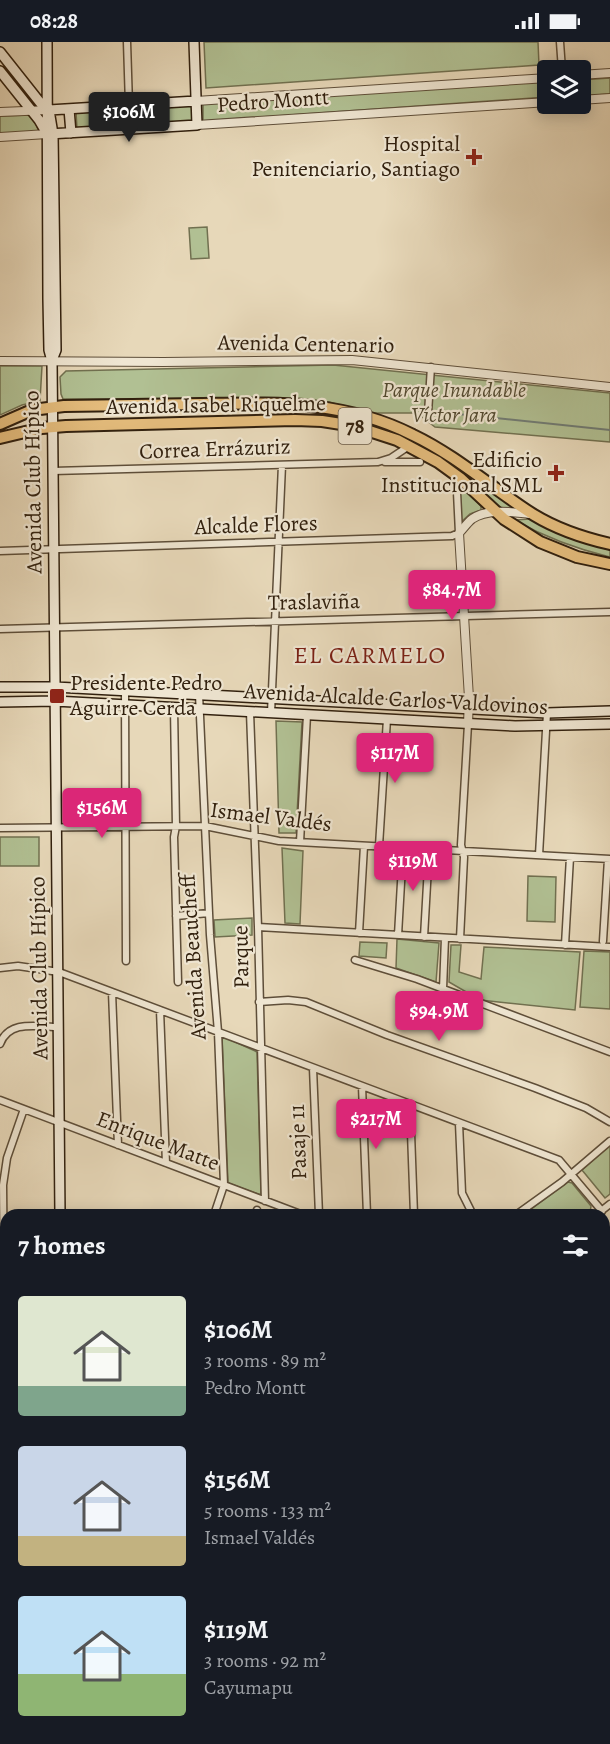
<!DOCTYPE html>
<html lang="en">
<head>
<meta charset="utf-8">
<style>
  body { margin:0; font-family:Alegreya,serif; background:#20242c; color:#f1f3f6; height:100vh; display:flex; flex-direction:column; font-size:22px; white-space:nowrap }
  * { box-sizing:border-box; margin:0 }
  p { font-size:20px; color:#9ea1a6 }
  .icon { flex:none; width:33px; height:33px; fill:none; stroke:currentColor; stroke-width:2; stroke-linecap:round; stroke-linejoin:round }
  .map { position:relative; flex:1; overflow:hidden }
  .sheet { position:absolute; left:0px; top:1167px; width:610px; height:536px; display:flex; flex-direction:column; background:#171b24; border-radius:18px 18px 0 0; box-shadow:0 3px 15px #0003 }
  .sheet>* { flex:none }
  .fabs { position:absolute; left:537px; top:18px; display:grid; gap:12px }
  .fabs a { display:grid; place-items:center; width:54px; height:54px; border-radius:6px; background:#171b24; box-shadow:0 3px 15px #0003; font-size:30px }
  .price { position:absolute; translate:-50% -51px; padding:0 14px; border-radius:6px; background:#db2777; color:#fff; font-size:20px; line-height:39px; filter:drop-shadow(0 2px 3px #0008) }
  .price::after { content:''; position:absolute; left:50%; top:36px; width:18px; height:14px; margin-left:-9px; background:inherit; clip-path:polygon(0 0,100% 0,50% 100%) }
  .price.current { background:#222; color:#fff }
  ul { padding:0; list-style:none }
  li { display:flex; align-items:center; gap:18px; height:150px; padding:0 18px }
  li span { display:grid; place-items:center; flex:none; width:168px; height:120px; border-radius:6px; color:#555 }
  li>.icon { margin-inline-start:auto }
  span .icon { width:72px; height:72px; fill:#fffc; stroke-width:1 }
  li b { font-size:26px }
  h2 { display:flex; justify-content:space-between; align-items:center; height:72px; padding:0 18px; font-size:26px }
  .status { display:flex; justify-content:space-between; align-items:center; height:42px; padding:0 30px; background:#171b24; direction:ltr }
  .status svg { height:16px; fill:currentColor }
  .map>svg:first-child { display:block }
  .green { fill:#b1c093; stroke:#717050; stroke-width:1.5 }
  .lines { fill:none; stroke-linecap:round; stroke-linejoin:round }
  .stream { stroke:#707b74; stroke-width:2 }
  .minor-casing { stroke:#5e4e39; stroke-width:9 }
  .tertiary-casing { stroke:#5e4e39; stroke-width:10 }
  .secondary-casing { stroke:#31200e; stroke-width:12 }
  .trunk-casing { stroke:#31200e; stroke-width:14 }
  .motorway-casing { stroke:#31200e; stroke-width:15 }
  .minor { stroke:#efe6d2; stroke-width:6 }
  .tertiary { stroke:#efe6d2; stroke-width:8 }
  .secondary { stroke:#efe6d2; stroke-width:9 }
  .trunk { stroke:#e4bc7c; stroke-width:10 }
  .motorway { stroke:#e4bc7c; stroke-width:12 }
  .poi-dot { fill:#8f2418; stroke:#efe6d2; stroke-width:2 }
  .labels { text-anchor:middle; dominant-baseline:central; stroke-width:4.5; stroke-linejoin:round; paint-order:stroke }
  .shield { fill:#efe6d2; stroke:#6a5b49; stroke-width:1.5 }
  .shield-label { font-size:21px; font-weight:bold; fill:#31200e }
  .street-label { font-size:22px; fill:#31200e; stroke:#efe6d2 }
  .poi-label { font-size:22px; fill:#31200e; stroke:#efe6d2; text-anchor:end }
  .park-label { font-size:22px; font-style:italic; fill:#51482f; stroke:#efe6d2 }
  .neighbourhood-label { font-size:24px; letter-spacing:1.5px; fill:#7a1f14; stroke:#efe6d2 }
</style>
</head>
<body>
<div class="status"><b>08:28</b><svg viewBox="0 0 49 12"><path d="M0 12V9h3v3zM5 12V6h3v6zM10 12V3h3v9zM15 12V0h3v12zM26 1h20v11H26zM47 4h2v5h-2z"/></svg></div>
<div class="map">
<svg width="610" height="1702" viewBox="0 0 610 1702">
  <rect width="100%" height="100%" fill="#e7d8b9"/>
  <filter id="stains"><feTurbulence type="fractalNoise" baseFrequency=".00333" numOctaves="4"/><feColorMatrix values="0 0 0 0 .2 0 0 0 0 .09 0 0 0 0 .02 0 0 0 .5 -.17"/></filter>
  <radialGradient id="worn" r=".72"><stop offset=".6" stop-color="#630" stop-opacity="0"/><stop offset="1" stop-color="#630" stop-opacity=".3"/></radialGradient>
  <path class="green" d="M204,0h334l1,23 -333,23z
    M610,36v16l-29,2v-16z
    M547,39v16l-344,24v-18z
    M192,63v16l-115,8 -1,-17z
    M29,73l7,9 3,8 -39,2v-18z
    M207,185l2,31 -18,1 -2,-31z
    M333,323l277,28v49l-175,-15 -18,-14h-48l-40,-11 -31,-4 -232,1h-3l-2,-5 -1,-17 6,-6z
    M0,324h42l-2,35 -18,4 -22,10z
    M426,406l13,7 79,55 -20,-3 -44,-39z
    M459,443l22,21v4l-11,4 -10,9z
    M531,477l35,18 44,13v7c-34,-8 -65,-20 -96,-37z
    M276,679l26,1 -6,111h-17z
    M0,795h39v29h-39z
    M282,806l21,3 -3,73 -15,-1z
    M528,834l28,1 -1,45 -28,-1z
    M252,876v17l-37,2 -1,-17z
    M397,897l42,4 -3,39 -40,-14z
    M360,900l27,1 -1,15 -27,-2z
    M451,903h10l-2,27 22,7 3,-32 96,5 -5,58 -95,-10 -31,-18z
    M584,909l26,1v57l-30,-2z
    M222,994l35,16 4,143 -33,-12z
    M610,1103v49l-5,4 -23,-28z
    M568,1140l4,1 19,23 -1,7 -3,2h-64z"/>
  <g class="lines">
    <path class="stream" d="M457,372l153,16"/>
    <defs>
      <path id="minor" d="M127,0l2,63
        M560,0l2,28
        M428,371l3,-46
        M385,420h35
        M53,429l325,-9 13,-4 18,-12
        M0,509l452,-15 7,-3 -2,-41
        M0,587l610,-17
        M125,648l1,271
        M199,652l11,241 8,97 6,153 -10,30
        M174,666l2,118 -2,11 4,145
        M250,670l8,215 7,274
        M271,671l11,-248
        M0,786l205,-2 74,15 331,18
        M300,800l7,-127
        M379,804l8,-127
        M539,813l8,-142
        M176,874l33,-3
        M258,885l352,20
        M359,891l5,-87
        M398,893l5,-87
        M424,895l5,-88
        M460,897l4,-82 -3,-12 7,-121
        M603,899l5,-82
        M565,903l5,-88
        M355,918l62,19 193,73
        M0,926l18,-2 41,6 500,188 43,51
        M443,947l2,-51
        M112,950l6,153
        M259,960l29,-2 18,2 81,33 148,53 51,20 24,14
        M160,968l6,153
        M0,1002c9,-25 38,-17 59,-17
        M313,1026l6,147
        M362,1044l5,129
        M0,1058l303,115
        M410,1063l4,110
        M459,1081l3,70 11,22
        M255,1173l2,-5
        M516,1173l46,-33 48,-41
        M596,1173l14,-11
        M604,1232l6,-4
        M604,1294l6,2
        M6,1445l-3,-302 4,-27 17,-49
        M604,1505l6,2
        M1,1525l5,-22
        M0,1543l6,-11
        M604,1581l6,2
        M604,1660l6,-15
        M311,1696l13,6
        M406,1696l14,6
        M540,1696l13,6
        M50,1702l3,-6
        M107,1702l3,-6
        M185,1702l2,-6
        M250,1702l2,-6
        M331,1702l2,-6
        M589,1702l2,-6"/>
      <path id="tertiary" d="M580,33l30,-2
        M580,58l30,-2
        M196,59l352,-23
        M0,70l49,-2
        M197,83l351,-23
        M0,95l47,-3
        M0,319l163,1 189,-2 258,27
        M468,682l1,-26 -10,-165c4,-4 8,-10 13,-14 16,-11 39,-7 58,-5"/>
      <path id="secondary" d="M47,0l1,257 1,51 3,11 8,854
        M0,10l42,53 7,5 4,24 3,216 -4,10
        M0,29l39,49 7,12
        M69,67l2,24
        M49,68l147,-9
        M49,92l148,-9 -3,-83
        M0,645h55l492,26 63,-2
        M0,660l55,-1 460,25 95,-2
        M604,1319l6,-14
        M604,1447l6,-14
        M0,1701l6,-11
        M454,1702l2,-6
        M504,1702l2,-6"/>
      <path id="trunk" d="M0,382l32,-14 32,-4c46,-1 91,-1 137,-2 75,-1 143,-4 212,31 44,21 80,54 121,80 23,14 50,23 76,29
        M0,396l42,-10 24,-2 229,-6 27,1 32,5 43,14 41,22 22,16 44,41 36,23 37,15 33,7"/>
      <path id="motorway" d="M604,1359l6,-14
        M604,1406l6,-14
        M463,1702l2,-6
        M485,1702l2,-6"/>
    </defs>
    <use href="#minor" class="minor-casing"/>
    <use href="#tertiary" class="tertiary-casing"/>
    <use href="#secondary" class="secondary-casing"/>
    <use href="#trunk" class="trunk-casing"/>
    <use href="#motorway" class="motorway-casing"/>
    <use href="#minor" class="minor"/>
    <use href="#tertiary" class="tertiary"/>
    <use href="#secondary" class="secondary"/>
    <use href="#trunk" class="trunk"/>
    <use href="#motorway" class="motorway"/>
  </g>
  <g class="poi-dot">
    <path d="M471 106h6v6h6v6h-6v6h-6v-6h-6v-6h6z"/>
    <path d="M553 422h6v6h6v6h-6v6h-6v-6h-6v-6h6z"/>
    <rect x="49" y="646" width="16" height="16" rx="3"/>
  </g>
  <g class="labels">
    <rect class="shield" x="338.5" y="366" width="33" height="36" rx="4.5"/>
    <g class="shield-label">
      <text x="355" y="384">78</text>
    </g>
    <g class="street-label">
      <text transform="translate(273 59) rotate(-4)">Pedro Montt</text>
      <text transform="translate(306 302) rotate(1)">Avenida Centenario</text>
      <text transform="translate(216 363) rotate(-1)">Avenida Isabel Riquelme</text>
      <text transform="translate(215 407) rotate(-2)">Correa Errázuriz</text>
      <text transform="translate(33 440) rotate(-91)">Avenida Club Hípico</text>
      <text transform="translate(256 483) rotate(-2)">Alcalde Flores</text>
      <text transform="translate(314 560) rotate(-1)">Traslaviña</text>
      <text transform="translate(396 657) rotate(3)">Avenida Alcalde Carlos Valdovinos</text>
      <text transform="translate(271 775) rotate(7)">Ismael Valdés</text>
      <text transform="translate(193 915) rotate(-94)">Avenida Beaucheff</text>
      <text transform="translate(241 915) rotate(-91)">Parque</text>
      <text transform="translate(39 926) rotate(-91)">Avenida Club Hípico</text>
      <text transform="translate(158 1099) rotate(21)">Enrique Matte</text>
      <text transform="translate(298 1100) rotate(-92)">Pasaje 11</text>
    </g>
    <g class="poi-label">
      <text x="460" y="102">Hospital<tspan x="460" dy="25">Penitenciario, Santiago</tspan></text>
      <text x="542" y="418">Edificio<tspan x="542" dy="25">Institucional SML</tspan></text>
      <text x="70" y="641" text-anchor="start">Presidente Pedro<tspan x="70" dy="25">Aguirre Cerda</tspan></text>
    </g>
    <g class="park-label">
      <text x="454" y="348">Parque Inundable<tspan x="454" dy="25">Víctor Jara</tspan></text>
    </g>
    <g class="neighbourhood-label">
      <text x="370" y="613">EL CARMELO</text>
    </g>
  </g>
  <rect width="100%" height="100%" filter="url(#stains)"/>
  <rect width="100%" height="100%" fill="url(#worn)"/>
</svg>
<div class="fabs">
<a><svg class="icon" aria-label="layers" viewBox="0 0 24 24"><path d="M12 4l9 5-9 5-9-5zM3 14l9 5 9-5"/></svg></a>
</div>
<b class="price current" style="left:129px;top:101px">$106M</b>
<b class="price" style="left:452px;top:579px">$84.7M</b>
<b class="price" style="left:395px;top:742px">$117M</b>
<b class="price" style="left:102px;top:797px">$156M</b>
<b class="price" style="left:413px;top:850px">$119M</b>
<b class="price" style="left:439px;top:1000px">$94.9M</b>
<b class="price" style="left:376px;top:1108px">$217M</b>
<section class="sheet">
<h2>7 homes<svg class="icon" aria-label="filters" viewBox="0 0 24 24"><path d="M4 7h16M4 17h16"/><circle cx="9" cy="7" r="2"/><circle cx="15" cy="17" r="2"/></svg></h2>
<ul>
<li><span style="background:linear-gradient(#dfe7d0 75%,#7fa58c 0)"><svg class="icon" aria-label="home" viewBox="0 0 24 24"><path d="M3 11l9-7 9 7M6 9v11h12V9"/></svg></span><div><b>$106M</b><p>3 rooms · 89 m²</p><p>Pedro Montt</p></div></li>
<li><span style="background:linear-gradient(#c9d6e8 75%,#c2b280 0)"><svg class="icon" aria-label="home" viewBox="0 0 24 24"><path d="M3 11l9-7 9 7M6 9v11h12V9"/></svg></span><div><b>$156M</b><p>5 rooms · 133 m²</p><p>Ismael Valdés</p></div></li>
<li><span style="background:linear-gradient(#bfe0f5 65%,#8fb573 0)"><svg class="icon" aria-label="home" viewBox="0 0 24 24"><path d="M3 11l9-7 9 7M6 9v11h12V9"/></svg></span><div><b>$119M</b><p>3 rooms · 92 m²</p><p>Cayumapu</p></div></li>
</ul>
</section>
</div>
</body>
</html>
